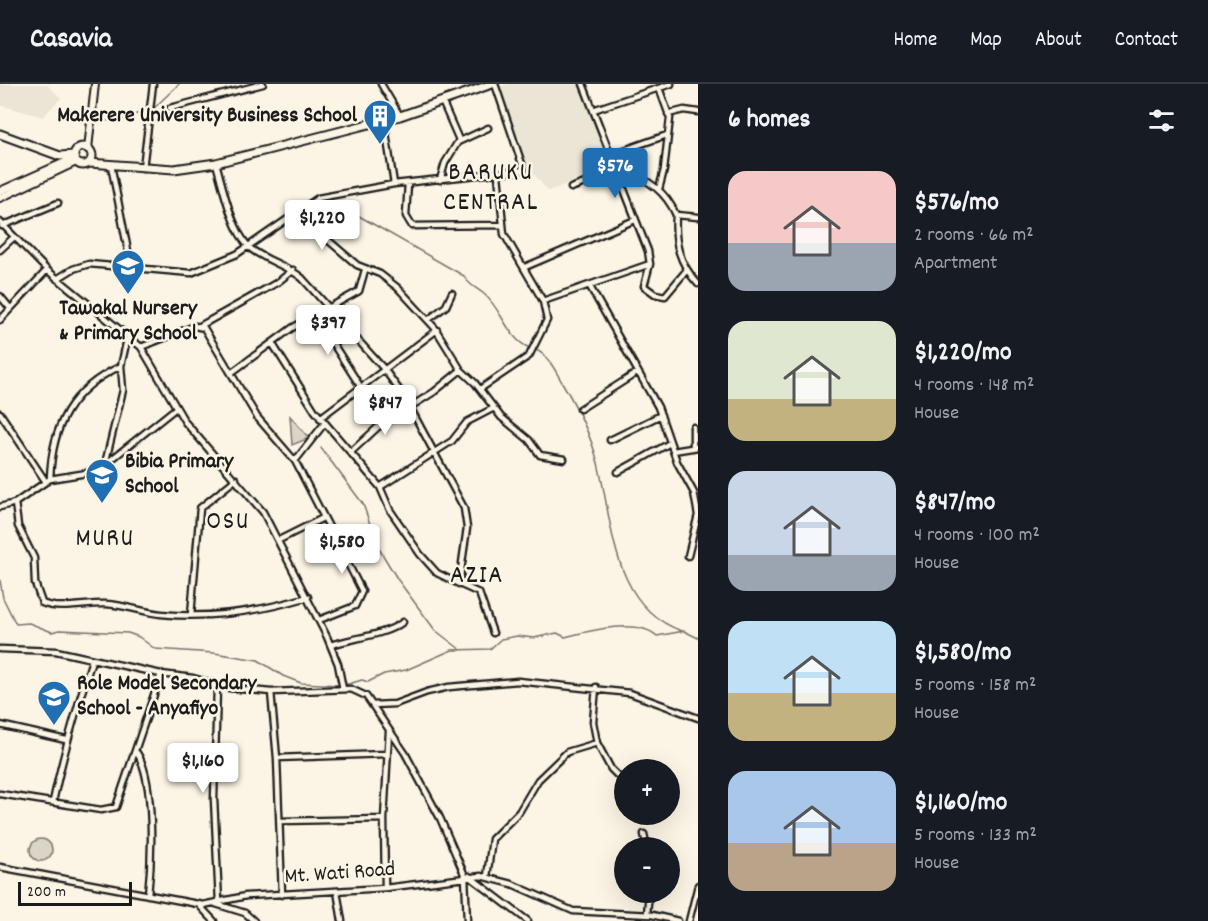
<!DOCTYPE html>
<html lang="en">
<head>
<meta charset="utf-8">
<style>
  body { margin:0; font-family:Dekko,sans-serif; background:#20242c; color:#f1f3f6; height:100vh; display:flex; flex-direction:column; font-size:22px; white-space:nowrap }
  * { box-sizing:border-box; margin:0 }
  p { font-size:20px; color:#9ea1a6 }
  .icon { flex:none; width:33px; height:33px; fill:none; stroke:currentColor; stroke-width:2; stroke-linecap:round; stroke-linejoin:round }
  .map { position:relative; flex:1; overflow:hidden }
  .details { display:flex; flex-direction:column; background:#171b24; width:510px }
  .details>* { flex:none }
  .tools { position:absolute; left:614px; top:675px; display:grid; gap:12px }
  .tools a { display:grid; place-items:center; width:66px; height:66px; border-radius:50%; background:#171b24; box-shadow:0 6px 24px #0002; font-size:30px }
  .scale { position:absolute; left:18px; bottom:15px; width:114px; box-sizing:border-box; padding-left:6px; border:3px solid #1c1c1c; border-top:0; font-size:16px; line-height:21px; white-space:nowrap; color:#1c1c1c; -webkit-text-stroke:4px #fcf5e5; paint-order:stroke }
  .price { position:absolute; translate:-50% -51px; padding:0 14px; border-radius:6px; background:#fff; color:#222; font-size:20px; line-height:39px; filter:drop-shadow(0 2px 3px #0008) }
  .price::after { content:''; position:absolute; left:50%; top:36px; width:18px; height:14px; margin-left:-9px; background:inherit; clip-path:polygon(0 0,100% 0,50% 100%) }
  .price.active { background:#1f6fb2; color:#fff }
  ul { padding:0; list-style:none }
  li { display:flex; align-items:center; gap:18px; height:150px; padding:0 30px }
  li span { display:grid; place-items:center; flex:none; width:168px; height:120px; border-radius:18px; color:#555 }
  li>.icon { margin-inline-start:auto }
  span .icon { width:72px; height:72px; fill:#fffc; stroke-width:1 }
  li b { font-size:26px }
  h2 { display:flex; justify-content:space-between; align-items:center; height:72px; padding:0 30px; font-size:26px }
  header { display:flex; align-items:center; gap:36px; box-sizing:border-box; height:84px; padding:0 30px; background:#171b24; border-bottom:2px solid #363941 }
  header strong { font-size:28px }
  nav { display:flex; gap:33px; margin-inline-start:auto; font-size:21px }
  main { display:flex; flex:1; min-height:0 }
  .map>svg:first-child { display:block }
  .built { fill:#ebe5d6 }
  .green { fill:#dbd5c8; stroke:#7c7872; stroke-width:1.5 }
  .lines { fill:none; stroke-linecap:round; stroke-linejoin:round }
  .stream { stroke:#75726c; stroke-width:1.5 }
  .street-casing { stroke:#1c1c1c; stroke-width:9 }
  .secondary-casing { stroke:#1c1c1c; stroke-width:10 }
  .primary-casing { stroke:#1c1c1c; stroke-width:11 }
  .street { stroke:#fcf5e5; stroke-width:4.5 }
  .secondary { stroke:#fcf5e5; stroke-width:6 }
  .primary { stroke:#fcf5e5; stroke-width:7 }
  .labels { text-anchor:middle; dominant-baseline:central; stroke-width:5; stroke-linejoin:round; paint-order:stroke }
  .poi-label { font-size:22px; font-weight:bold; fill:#1c1c1c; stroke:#fcf5e5; text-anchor:start }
  .street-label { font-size:22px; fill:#1c1c1c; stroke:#fcf5e5 }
  .quarter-label { font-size:26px; letter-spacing:1.5px; fill:#1c1c1c; stroke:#fcf5e5 }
</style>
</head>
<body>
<header>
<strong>Casavia</strong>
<nav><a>Home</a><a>Map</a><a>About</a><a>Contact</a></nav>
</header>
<main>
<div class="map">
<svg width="698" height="837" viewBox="0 0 698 837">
  <rect width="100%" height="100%" fill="#fcf5e5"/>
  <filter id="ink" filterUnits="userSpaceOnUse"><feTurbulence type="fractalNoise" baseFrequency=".0167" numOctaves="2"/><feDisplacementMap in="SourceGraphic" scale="12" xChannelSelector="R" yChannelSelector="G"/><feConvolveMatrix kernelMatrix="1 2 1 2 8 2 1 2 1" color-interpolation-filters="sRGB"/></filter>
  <g filter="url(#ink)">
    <path class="built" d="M0,0h46l15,14 -18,19 -43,-12z
      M508,0h72l30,84 -62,23 -21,-25 -7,-21v-7l-5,-4 -16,-47z"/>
    <path class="green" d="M290,332l19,22 -17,7z
      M30 766a11 11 0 1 1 22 0a11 11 0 1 1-22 0Z"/>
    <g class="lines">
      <path class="stream" d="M153,25l26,-25
        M97,36l20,1 31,-11
        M328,123l19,9h12l105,60c5,10 12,11 20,18 18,15 24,46 46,54
        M534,265c14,5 22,23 29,35 16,27 31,57 37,88 13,58 15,136 82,159
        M321,364l42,56 15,43 20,33 37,50 26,20
        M0,496l3,18 13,26 13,-1 23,9 7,-2 69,3 11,4 16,12 59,4 44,7 25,16 18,7 39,2
        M345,601l17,-5 6,2 16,-8 22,-4 46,-20 38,-1 11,-10 16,-3 17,2 23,-5 8,4c24,-6 72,-19 92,-1l27,-5 14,7"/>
      <defs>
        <path id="street" d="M381,0l19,32
          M583,0l65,167 2,13 -6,22 11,8 10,2 21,-25
          M170,24l93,-24
          M593,26l78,-26
          M668,30l16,-4 14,2
          M384,36l10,64
          M458,58l30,-14
          M610,71l57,-20
          M216,79c7,24 15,65 33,84 12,12 38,18 53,31l82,91 21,29 59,110 3,20 -8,56 20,9 14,40
          M111,81l20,101
          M143,84l10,-84
          M440,96l5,-17 14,-23 -17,-39
          M408,99l-2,33 6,10 91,-1
          M571,104l50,-18c24,7 45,21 55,45l22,2
          M659,105l5,-19 6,-52 -11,-30
          M301,124l20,26 36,31 23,9 18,14 37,40 26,42 14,13 26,34 28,23 11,15 24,4
          M676,131c-2,28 3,48 22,69
          M0,138l47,48 94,77 44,75 78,90 64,125 11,27 5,25
          M2,142l56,-23
          M0,166l13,-12
          M525,183l110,-47
          M57,195l16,-10 16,-5 102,9 46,-19 81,-56 76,-14 130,-14 -29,-86
          M589,201l69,122 19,55 17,31 4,22 -10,41
          M0,212l10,12
          M543,217l107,-37
          M314,230l46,72
          M0,236l47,-50
          M428,236l18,-14 6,-13
          M200,242l78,-44 15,-12
          M272,259l43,68 65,76 10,23 30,44 17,19 22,11
          M141,263l54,-21 9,2 53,89 38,44 67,130 -7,15 -36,14
          M231,289l61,-45 67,-37 6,-21
          M480,305l49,-33 18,-36 -4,-19 -39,-67 -6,-59
          M176,324l-74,59 -15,6 -37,6 -35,24 3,23 16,32 1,25 7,20c18,8 44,0 64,1 19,1 36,8 55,10 49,5 100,-3 147,-17
          M580,325l58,-37
          M0,329l46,69
          M320,334l117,-88
          M693,343v21
          M610,356l51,-25
          M673,367l25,-4
          M351,368l27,-25 56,-35 27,-22
          M295,377l29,-37
          M105,380l18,-74 -2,-24 7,-31
          M618,388l52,-29
          M50,395c2,-54 21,-90 71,-113
          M380,403l72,-46 15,-19 27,-14
          M0,423l15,-4
          M279,456l44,-22
          M191,531l9,-107 36,-29
          M331,561c22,-7 55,-10 72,-23
          M0,565l56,2 105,23 32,4 36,10 42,4 80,-3 15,7 39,57 35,65 25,58 2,45
          M217,602l-3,113 5,103
          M271,608l6,66 5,137
          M372,621l23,-1 32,-12 22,-5 69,-6 112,12 68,25
          M0,641l66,15
          M597,659l14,26 13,13
          M137,669c18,28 15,107 11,142
          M277,674l109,-4
          M0,710l101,16 15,-3 45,-133
          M53,718c10,-48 24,-95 39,-142
          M280,737l104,-2
          M644,750l3,14
          M0,783l203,38 43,-9 139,-8 96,-12 31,8 61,27 79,4 26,6
          M469,792l59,45
          M487,793l5,-38 27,-27 19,-32 29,-28 30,-9 -4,-21 3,-35
          M385,804l-1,-69 5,-88
          M337,807l5,30
          M198,820l16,17
          M216,820l29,9 9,8
          M647,830l2,-22
          M689,837l9,-36"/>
        <path id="secondary" d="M88,65l7,-65
          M0,107l74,-33
          M0,114l76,-36"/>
        <path id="primary" d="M0,50l60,22 14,-1
          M74 72a9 9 0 1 1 18 0a9 9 0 1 1-18 0Z
          M89,79l85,6 42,-6 184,-47 92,-32"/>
      </defs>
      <use href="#street" class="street-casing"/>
      <use href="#secondary" class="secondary-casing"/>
      <use href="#primary" class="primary-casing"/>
      <use href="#street" class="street"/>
      <use href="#secondary" class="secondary"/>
      <use href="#primary" class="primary"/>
    </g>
  </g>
  <defs>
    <symbol id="building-pin" viewBox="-11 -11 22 30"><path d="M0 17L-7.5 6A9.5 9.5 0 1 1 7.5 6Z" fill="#1f6fb2" stroke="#fcf5e5"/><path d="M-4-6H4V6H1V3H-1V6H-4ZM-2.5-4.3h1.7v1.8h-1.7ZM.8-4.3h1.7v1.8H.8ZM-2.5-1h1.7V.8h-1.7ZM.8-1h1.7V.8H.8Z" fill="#fff"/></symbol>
    <symbol id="school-pin" viewBox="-11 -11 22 30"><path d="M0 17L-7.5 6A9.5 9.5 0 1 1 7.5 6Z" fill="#1f6fb2" stroke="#fcf5e5"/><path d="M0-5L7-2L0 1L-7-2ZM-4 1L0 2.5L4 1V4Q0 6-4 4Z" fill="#fff"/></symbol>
  </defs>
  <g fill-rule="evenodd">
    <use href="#building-pin" x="361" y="13" width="38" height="52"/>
    <use href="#school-pin" x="109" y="163" width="38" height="52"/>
    <use href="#school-pin" x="83" y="372" width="38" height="52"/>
    <use href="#school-pin" x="35" y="594" width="38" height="52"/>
  </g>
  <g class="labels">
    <g class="poi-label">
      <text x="357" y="32" text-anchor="end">Makerere University Business School</text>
      <text x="128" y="225" text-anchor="middle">Tawakal Nursery<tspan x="128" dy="25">&amp; Primary School</tspan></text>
      <text x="125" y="378">Bibia Primary<tspan x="125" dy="25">School</tspan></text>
      <text x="77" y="600">Role Model Secondary<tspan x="77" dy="25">School - Anyafiyo</tspan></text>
    </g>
    <g class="street-label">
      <text transform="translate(340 790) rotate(-4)">Mt. Wati Road</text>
    </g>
    <g class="quarter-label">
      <text x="491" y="89">BARUKU<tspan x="491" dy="30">CENTRAL</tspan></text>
      <text x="228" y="438">OSU</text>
      <text x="105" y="455">MURU</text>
      <text x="477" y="492">AZIA</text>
    </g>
  </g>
</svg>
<div class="tools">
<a>+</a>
<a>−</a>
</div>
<div class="scale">200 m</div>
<b class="price active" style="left:615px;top:115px">$576</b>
<b class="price" style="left:322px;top:167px">$1,220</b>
<b class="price" style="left:328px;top:272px">$397</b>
<b class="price" style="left:385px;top:352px">$847</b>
<b class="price" style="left:342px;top:491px">$1,580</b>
<b class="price" style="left:203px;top:710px">$1,160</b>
</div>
<section class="details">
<h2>6 homes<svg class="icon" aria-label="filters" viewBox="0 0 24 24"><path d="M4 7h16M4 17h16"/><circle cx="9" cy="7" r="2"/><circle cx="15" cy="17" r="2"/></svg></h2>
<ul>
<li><span style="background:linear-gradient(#f6c9c9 60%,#9aa5b1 0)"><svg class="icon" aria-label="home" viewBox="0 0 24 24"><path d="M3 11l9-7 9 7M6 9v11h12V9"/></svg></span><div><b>$576/mo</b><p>2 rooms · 66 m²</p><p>Apartment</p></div></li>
<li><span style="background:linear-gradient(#dfe7d0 65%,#c2b280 0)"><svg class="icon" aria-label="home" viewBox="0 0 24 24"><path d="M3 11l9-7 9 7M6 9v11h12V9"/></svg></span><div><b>$1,220/mo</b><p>4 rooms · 148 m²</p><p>House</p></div></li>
<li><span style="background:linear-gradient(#c9d6e8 70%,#9aa5b1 0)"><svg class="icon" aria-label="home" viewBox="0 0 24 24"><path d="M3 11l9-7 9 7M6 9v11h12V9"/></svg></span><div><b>$847/mo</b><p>4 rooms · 100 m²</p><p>House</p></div></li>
<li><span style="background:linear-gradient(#bfe0f5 60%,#c2b280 0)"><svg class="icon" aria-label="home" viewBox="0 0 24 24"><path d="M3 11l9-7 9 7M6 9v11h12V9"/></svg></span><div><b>$1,580/mo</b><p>5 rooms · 158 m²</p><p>House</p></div></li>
<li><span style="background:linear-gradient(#a9c7e8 60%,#b9a48a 0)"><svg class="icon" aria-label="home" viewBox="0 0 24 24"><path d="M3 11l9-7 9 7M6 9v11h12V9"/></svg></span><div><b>$1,160/mo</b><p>5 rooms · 133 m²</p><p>House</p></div></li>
</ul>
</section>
</main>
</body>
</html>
